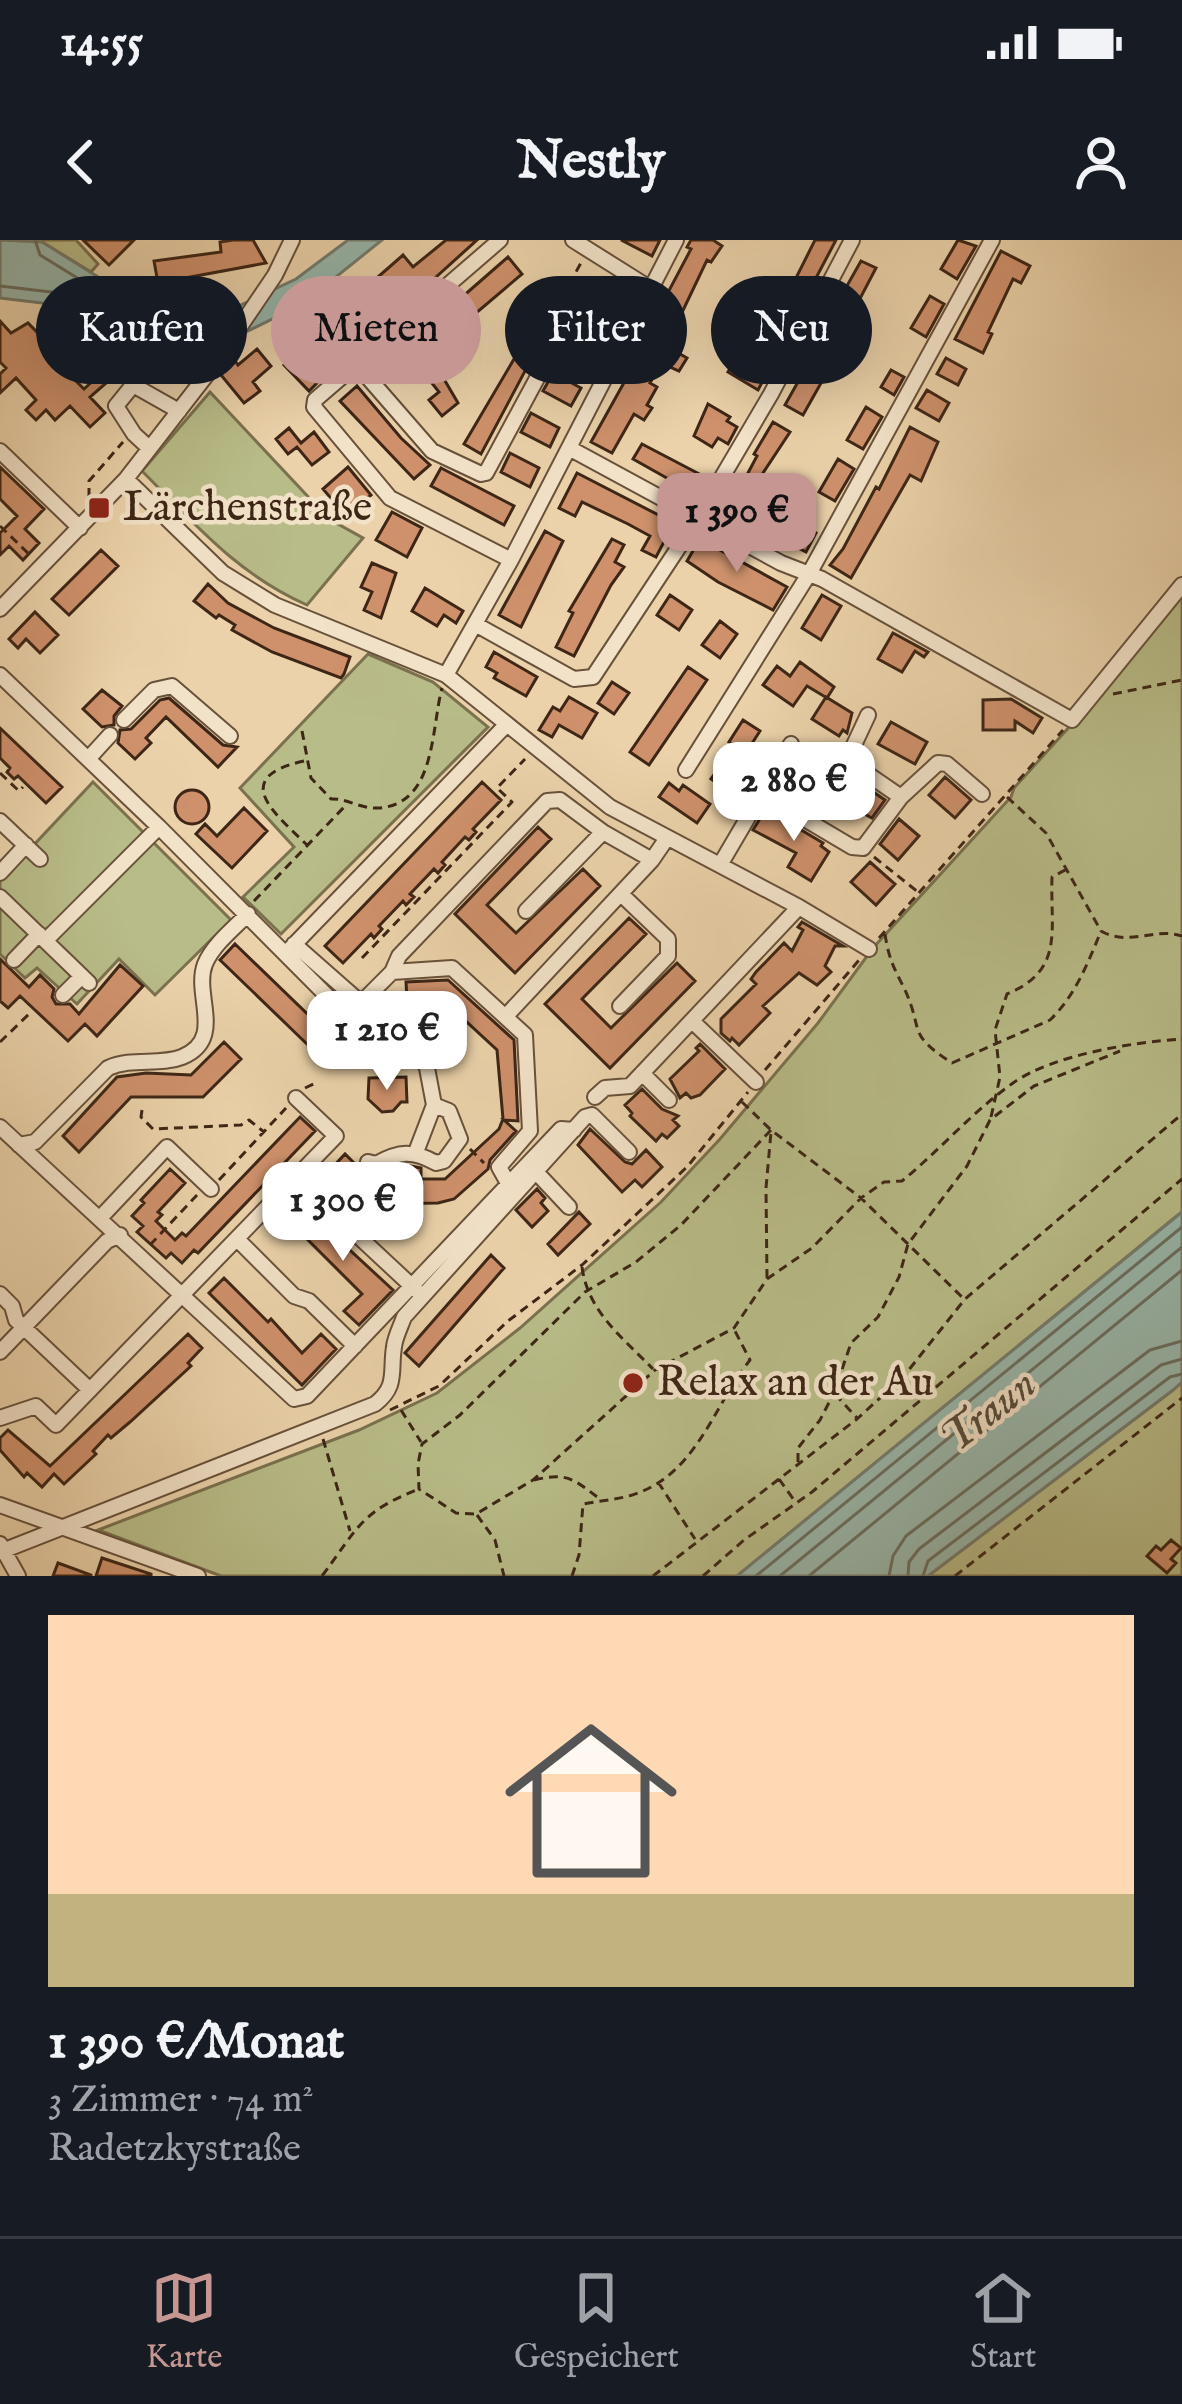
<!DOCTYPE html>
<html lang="de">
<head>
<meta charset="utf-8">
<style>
  body { margin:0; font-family:"IM FELL English",serif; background:#242831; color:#f1f3f6; height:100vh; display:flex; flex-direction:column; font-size:45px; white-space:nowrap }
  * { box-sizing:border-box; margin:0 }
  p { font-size:39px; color:#9ea1a6 }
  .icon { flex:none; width:66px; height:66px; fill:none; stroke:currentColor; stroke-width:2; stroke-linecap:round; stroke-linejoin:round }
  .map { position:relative; height:1336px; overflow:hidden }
  .details { display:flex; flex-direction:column; background:#171b24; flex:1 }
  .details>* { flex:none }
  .guide { position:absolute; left:36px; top:36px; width:1110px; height:108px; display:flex; gap:24px }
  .price { position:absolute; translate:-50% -102px; padding:0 27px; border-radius:24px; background:#fff; color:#222; font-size:39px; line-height:78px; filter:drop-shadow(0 3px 6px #0008) }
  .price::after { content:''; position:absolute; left:50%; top:72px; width:36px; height:27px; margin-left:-18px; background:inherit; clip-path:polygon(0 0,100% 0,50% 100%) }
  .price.selected { background:#c59692; color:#111 }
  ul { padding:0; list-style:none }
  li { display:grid; align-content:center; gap:24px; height:636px; padding:0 48px }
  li+li { border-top:3px solid #363941 }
  li span { display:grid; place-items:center; height:372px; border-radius:0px; color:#555 }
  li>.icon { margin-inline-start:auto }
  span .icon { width:216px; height:216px; fill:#fffc; stroke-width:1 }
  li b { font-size:51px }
  .chip { padding:0 42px; border-radius:54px; background:#171b24; box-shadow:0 12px 48px #0002; font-size:42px; line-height:108px }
  .chip.selected { background:#c59692; color:#111 }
  .status { display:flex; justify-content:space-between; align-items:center; height:84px; padding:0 60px; background:#171b24; direction:ltr }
  .status svg { height:33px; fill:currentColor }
  header { display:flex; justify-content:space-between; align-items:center; height:156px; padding:0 48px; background:#171b24; font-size:54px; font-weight:700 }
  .menu { display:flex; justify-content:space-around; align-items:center; height:168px; border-top:3px solid #363941; background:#171b24; font-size:33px; color:#9ea1a6 }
  .menu a { display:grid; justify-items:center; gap:6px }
  .menu .selected { color:#c59692 }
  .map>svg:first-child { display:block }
  .green { fill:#b8bc88; stroke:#7a714f; stroke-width:3 }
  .water { fill:#98b7ab; stroke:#747d6f; stroke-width:3 }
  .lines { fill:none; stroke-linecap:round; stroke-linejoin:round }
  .shore { stroke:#6a6e60; stroke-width:3 }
  .stream { stroke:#747d6f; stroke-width:4.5 }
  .building { fill:#ce916c; stroke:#3d2616; stroke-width:3 }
  .minor-casing { stroke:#68513b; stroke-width:18 }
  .path { stroke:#3d2616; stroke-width:3; stroke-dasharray:9 6; stroke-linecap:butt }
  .minor { stroke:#f2e2c8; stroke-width:14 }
  .poi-dot { fill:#8f2418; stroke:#f2e2c8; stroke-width:4.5 }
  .labels { text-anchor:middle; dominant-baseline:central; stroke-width:9; stroke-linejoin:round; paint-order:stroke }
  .poi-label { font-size:42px; fill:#3d2616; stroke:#f2e2c8; text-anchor:start }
  .water-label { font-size:45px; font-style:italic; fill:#544a3b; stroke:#f2e2c8 }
</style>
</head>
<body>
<div class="status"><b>14:55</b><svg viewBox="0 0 49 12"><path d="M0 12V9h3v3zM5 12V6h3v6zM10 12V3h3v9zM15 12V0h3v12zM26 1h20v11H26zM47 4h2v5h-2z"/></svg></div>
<header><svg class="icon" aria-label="back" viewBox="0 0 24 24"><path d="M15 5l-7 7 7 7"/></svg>Nestly<svg class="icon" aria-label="person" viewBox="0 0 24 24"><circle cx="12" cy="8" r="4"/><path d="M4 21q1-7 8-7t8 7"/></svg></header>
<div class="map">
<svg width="1182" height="1336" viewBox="0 0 1182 1336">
  <rect width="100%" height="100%" fill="#ebd2aa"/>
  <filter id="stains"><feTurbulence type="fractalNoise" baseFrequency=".00167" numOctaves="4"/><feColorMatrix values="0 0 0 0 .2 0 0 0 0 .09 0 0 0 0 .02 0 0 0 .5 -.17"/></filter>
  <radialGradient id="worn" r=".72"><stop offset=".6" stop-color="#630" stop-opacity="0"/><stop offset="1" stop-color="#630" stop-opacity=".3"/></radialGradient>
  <path class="green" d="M7,0h69l22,24 -7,8 -49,-30z
    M210,152l119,127 34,19 -56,67c-70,-31 -112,-81 -165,-134z
    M1182,351v621l-9,7 -436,357h-516l-123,-46 261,-100 78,-37 83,-65 141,-126 59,-63 98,-116 55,-75 138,-151 3,-9 104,-115z
    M368,414l65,28 55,45 -207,207 -38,-37 51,-50 -54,-59z
    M93,542l138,138 -76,75 -36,-36 -42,45 -40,-36 -12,10 -25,-24v-73z
    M1182,1142v194h-254l245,-186z"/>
  <path class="water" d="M0,0l42,2 130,81 41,-5 83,-39 52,-39h34l-81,65 -96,47 -21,-2 -117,-44 -67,-8z
    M113,89l59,26 1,6 -13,8 -34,-10 -27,-26z
    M1182,972v170l-9,8 -245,186h-191z"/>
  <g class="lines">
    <path class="shore" d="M0,46l68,8 31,11 7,-2 -1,-8 -65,-40 -5,-15
      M756,1336l426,-349
      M780,1336l402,-329
      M809,1336l373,-306
      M889,1336l4,-20 13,-20 244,-186 32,-9
      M908,1336l1,-14 10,-13 242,-184 21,-6
      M923,1336l5,-15 242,-184 12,-3"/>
    <path class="stream" d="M91,72l13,19
      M173,121l13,-13"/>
  </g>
  <path class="building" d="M83,0h51l-25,25z
    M233,0h20l13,23 -108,20 -4,-22 67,-9 -1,-10z
    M446,0h31l-73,66 -26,-29 25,-22 10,12z
    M621,0h39l-8,16z
    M691,0h22l9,6 -11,16 -4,-2 -41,86 21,12 -8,13 -18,-8 -11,20 7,4 -10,18 5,3 -8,12 -10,-6 -22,39 -21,-11 59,-106 -4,-2 45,-85 -4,-2z
    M815,0h21l-19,36 2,2 -61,112 -30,-18 22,-37 14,7z
    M958,0l18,6 -19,33 -16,-10z
    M1001,11l29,15 -9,17 -8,-4 -25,53 4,2 -9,19 -28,-14z
    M508,17l14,17 -126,107 -13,-15z
    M861,21l15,7 -47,90 -15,-8 34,-57 -4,-2z
    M547,48l12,6 -4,11 4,2 -78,147 -17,-10 53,-90 14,-25 -7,-3z
    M930,56l14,8 -18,33 -15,-9z
    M328,78l30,28 -13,11 -13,-15 -21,18 14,15 -16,16 -25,-26z
    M0,81l11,12 17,-10 39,40 1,10 16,16 23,-21 7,8 -24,21 15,16 -15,14 -20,-21 -15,14 -9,-10 -10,10 -10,-10 10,-10 -20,-22 -16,15v-19l6,-6 -6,-6z
    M574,93l28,15 -10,19 -28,-14z
    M257,109l14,17 -18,16 7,9 -16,12 -23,-28 12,-17 5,7z
    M946,118l20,11 -8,16 -21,-11z
    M891,130l13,7 -10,18 -13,-8z
    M553,133l28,15 -10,18 -28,-15z
    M803,133l18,10 -18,32 -18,-10z
    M441,134l17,29 -16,13 -13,-16 10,-8 -8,-10z
    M357,146l44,52 29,27 -16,14 -74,-78z
    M927,150l22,13 -10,18 -23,-13z
    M708,164l22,13 -3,4 10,6 -9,17 -10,-6 -6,9 -18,-11z
    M866,167l16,10 -19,32 -16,-9z
    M531,173l28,15 -9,19 -29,-15z
    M773,182l17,10 -31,47 -11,-6 9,-17 -3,-2z
    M910,187l28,15 -17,39 -11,-6 -59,103 -21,-13 13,-16 33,-62 3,2z
    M289,188l12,15 13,-11 15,20 -17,13 -15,-18 -9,7 -12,-15z
    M642,204l65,34 -10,17 -64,-36z
    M510,213l29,15 -9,19 -29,-15z
    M838,219l16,10 -19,32 -16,-9z
    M0,227l44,42 -19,20 14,14 -16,17 -14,-14 -9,9v-22l17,-17 -17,-17z
    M348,227l23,28 -25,21 -23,-27z
    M441,228l73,38 -10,19 -73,-39z
    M577,233l97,50 -18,34 -14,-7 8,-14 -22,-12 -46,-22 -7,14 -16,-8z
    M733,250l83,43 -10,19 -83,-43z
    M392,272l30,16 -15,29 -31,-17z
    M545,291l18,10 -42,86 -22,-12z
    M612,299l12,6 -9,17 9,5 -13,18 -37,71 -18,-9 17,-34 -4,-2z
    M700,299l87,48 -14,23 -55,-28 -31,-21z
    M101,310l17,16 -49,49 -17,-16z
    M372,323l24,10 -15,45 -17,-8 8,-18 -11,-5z
    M208,344l20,19 46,25 76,29 -6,17 -3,4 -69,-26 -40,-22 3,-5 -16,-10 -3,3 -22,-17z
    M425,348l38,23 -7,12 -12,-8 -7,11 -25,-15z
    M670,355l22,15 -13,20 -22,-15z
    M822,355l19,11 -20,34 -19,-12z
    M35,372l23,23 -18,18 -14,-14 -8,9 -9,-9z
    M720,381l17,13 -17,24 -18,-13z
    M893,393l35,19 -4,5 -9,-6 -13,21 -24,-13z
    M494,412l43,25 -11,19 -32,-18 3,-5 -11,-6z
    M800,422l34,25 -7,11 -20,-12 -14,20 -30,-21 14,-19 13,10z
    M688,427l19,13 -58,85 -19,-13z
    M612,442l17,11 -15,21 -16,-11z
    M102,450l20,16 -8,10v9l-12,2 -19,-18z
    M569,457l28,16 -15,25 -23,-13 -7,12 -13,-7 14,-23 7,4z
    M826,457l26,16 -5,20 -4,-3 -4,6 -27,-17z
    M169,458l54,47 14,2 -19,20 -52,-50 -20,21 5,5 -16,16 -17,-16 2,-13 11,-1 29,-29z
    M1011,459l31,19 -9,15 -18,-12v9h-32v-30z
    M743,480l17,11 -22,34 8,5 -15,23 -20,-14 24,-34 -6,-3z
    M891,482l36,20 -12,22 -37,-20z
    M0,488l62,59 -16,16 -28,-27 -4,3 -7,-7 3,-4 -10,-10z
    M799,512l23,14 -21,34 -22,-13z
    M851,537l34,23 -13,18 -34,-18z
    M945,537l26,23 -16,18 -26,-23z
    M482,542l19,18 -28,29 3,3 -7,8 -4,-3 -23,25 3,3 -7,8 -4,-4 -24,25 4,3 -8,8 -3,-4 -24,25 3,3 -8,9 -3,-4 -28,29 -18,-17z
    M669,543l10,8 4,-6 27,19 -13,19 -38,-26z
    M175 567a17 17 0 1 1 34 0a17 17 0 1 1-34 0Z
    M244,568l23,23 -35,37 -36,-34 9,-10 12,12z
    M766,569l57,34 -2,3 8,6 -18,29 -23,-14 8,-14 -43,-23z
    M899,579l20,17 -21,24 -18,-16z
    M538,587l13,12 -64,66 29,28 67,-64 17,17 -85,87 -60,-59z
    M870,622l25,22 -19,21 -25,-23z
    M629,678l17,16 -64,65 29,29 66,-65 18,18 -85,87 -65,-64z
    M802,682l41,24h-8l-10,20 6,6 -14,13 -18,-12 -36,33 7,7 -31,32 -7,-7 -2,3 -9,-8v-14l35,-35 -5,-5 5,-7 28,-29 8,8 11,-21 -5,-3z
    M235,704l90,87 -16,15 -89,-86z
    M0,719l29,28 11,-12 14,14 -2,8 4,7h14l9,10 41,-49 23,21 -46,50 -12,-12 -17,17 -48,-45 -12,12 -8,-7z
    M448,740l66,60 4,81 -14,-1 12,11 -26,29 -2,9 -34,30 -16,4 -61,1v-7h-11l-8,-7 -6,4 -22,-24 15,-16 25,25h29v-13l7,-1 15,3v11h24l54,-50 4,-10 -6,-69 -54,-50 -36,-1 -1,-17z
    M224,802l17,17 -38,38h-72l-52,55 -16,-16 54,-59 29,-4 45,2z
    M700,804l25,25 -25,26 -9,3 -5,-5 -6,5 -10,-19 29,-28 -3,-3z
    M406,837l1,25h-6l-8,9 -11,1 -14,-13 1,-21z
    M642,849l20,20 16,7 -5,4 6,6 -12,12 -5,-4 -6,7 -26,-25 2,-3 -7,-8z
    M300,877l15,14 -117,122 -4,-3 -12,13 -11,-10 -5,5 -29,-26 6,-6 -11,-10 12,-13 -3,-3 29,-31 15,14 -27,29 4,3 -6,6 19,19 7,-7 4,3z
    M590,889l35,33 7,2 14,-14 16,17 -20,20 -7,-7 -13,12 -44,-47z
    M537,949l8,9 -4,5 7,8 -16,16 -16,-17z
    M299,963l94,87 -34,35 -15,-14 18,-17 -77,-77z
    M579,972l11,12 -32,31 -10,-11z
    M491,1015l13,13 -85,98 -14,-13z
    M224,1038l44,44 3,-3 31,34 19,-19 15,15 -34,36 -93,-92z
    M188,1094l14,14 -14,15 3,3 -61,56 -19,16 -3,-3 -15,16 3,3 -32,30 -10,-10 -12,13 -15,-14 -3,4 -24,-27v-12l8,-8 42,36z
    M1171,1300l10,8 -10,11 5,4 -9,10 -20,-17 9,-10 5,4z
    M102,1318l49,16v2h-55z
    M58,1323l33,12v1h-38z"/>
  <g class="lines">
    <defs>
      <path id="minor" d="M500,0l-185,160 -1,7 76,91 121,62
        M573,0l78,49
        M358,126l74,85 49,23 5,-1 84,-156h6l48,23
        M149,208l-15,-14 -18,-28 17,-21 46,26
        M569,208l212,115 41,16 250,141 110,-135
        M0,211l80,77
        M126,239l97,94 52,32 171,70 164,132 189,100 70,42
        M0,369l126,-130 86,-111 63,-93 17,-35
        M475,384l99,55 19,-2 105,-159 73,-124 81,-154
        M0,435l159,152 186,187
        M446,435l65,-115 165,-320
        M124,480l30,-30 18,-4 58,50
        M89,518l21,-23
        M686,530l123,-196 183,-334
        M761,553l91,54 11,1 38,-51 -54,-37 21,-45
        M901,557l37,-34 9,1 35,30
        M0,581l40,38
        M720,625l71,-121
        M0,633l26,-28
        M0,657l89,86
        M526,671l77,-79
        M46,700l113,-113
        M294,704l67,59 37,19 14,13 15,33 7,37 -18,47
        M287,712l220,-228
        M14,720l25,-26
        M392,732l60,-4 73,67 5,96 -31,36 9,16
        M63,755l19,-19
        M361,763l31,-31 7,-16 148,-155 13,-1 43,32 49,28
        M620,766l48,-50v-17l-47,-45
        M506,776l146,-156 15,-22
        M692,781l64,61
        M642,833l27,27
        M595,857l10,-9 25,-2 169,-179
        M0,887l294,272 13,-3 254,-267 13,1
        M19,905l16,-3 73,-74c24,-11 51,-2 74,-11 44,-18 11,-62 23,-93 8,-19 28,-35 43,-50
        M368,922l8,2c23,-13 37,-14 60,-1l8,-2 16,-22 -11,-28 -15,-6
        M537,933l32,34
        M297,939l119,111
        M101,977l66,-70 44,42
        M237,999l57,57 15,5 46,45
        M0,1054l12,12 4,14 74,70
        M0,1112l107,-111 13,-6
        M0,1178l36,-12 20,19 280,-289 -40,-38
        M0,1265l198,71
        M0,1304l18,32
        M0,1312l375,-148c23,-18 15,-32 19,-57 1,-10 7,-21 10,-30l181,-200 7,-2 37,37"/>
    </defs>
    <use href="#minor" class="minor-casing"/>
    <path class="path" d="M557,54l13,-11 13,-24
      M89,257v-16l34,-39
      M0,286l32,31
      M1113,454l69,-14
      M302,491l9,47 20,21c15,-1 30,10 47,9 58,-3 53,-79 64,-120
      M304,521c-77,17 -27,54 4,85
      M0,533l19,18 4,-4
      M1007,557l39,36 55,98c27,16 54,-4 81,5
      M874,617l44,35
      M254,661l93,-97
      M885,694c4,26 9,34 20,56 19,42 1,43 47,73l98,-43c25,-24 38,-57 51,-89
      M879,698l184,-208
      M362,718l150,-156 -15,-14 28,-29
      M0,802l29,-28
      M765,830l95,-111
      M305,848l13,-6
      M742,862l29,28 90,68 102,100
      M142,870l-1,7 12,12 88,-4 8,-5 15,12
      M991,877l9,-40 -5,-47 12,-36c58,-24 43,-64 45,-117l17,-9
      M771,890l-90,95 -45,37 -51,30 -125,123 -38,29 -4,20 1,25 37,24 20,1 57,-34 122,-110 79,-42 33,-49 45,-31 49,-50 23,-16 18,-1c38,-31 70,-69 111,-98 39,-28 121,-41 169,-44
      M470,909l14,14
      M219,940l67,-72
      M150,1005l47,-50
      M582,1027c6,45 41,71 71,102
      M767,1038l-1,-90 5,-56
      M835,1154l22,24
      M390,1170l49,-24 69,-65 74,-56 105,-98 61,-75
      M401,1170l20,32
      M323,1199l27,92
      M798,1222v-14l22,-28 14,-27 17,-50 27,-26 21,-40 9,-33 59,-78 23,-46 44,-34 86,-35
      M779,1239l15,21
      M534,1240c34,-8 39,-1 66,19
      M658,1242l37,57
      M477,1275l18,25 9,36
      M322,1336c36,-48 38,-64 97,-87
      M572,1336l7,-21 4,-51c15,-3 31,-4 46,-8 67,-19 83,-88 121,-136l-15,-29
      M653,1336l204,-157 47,-43 61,-77 217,-185
      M703,1336l41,-36 68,-48 370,-313
      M955,1336l227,-178"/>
    <use href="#minor" class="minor"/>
  </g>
  <g class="poi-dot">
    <rect x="87" y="256" width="24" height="24" rx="6"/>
    <circle cx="633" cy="1143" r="12"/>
  </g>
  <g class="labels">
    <g class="poi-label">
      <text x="123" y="268">Lärchenstraße</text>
      <text x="657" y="1143">Relax an der Au</text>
    </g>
    <g class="water-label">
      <text transform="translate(989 1172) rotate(-38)">Traun</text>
    </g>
  </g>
  <rect width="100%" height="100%" filter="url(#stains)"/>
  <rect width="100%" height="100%" fill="url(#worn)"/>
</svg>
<b class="price selected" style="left:737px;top:335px">1 390 €</b>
<b class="price" style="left:794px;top:604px">2 880 €</b>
<b class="price" style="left:387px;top:853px">1 210 €</b>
<b class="price" style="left:343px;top:1024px">1 300 €</b>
<div class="guide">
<a class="chip">Kaufen</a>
<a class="chip selected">Mieten</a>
<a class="chip">Filter</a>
<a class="chip">Neu</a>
</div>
</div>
<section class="details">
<ul>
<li><span style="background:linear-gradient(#ffd9b3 75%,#c2b280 0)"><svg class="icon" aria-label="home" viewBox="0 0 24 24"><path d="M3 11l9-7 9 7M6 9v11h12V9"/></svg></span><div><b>1 390 €/Monat</b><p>3 Zimmer · 74 m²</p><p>Radetzkystraße</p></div></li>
</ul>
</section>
<nav class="menu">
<a class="selected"><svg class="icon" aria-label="map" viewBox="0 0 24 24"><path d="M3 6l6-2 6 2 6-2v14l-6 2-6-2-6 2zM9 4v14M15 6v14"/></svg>Karte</a>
<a><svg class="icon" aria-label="saved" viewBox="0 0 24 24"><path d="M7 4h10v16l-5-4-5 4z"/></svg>Gespeichert</a>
<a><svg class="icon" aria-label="home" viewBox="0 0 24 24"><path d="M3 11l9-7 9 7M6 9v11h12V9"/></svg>Start</a>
</nav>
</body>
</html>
